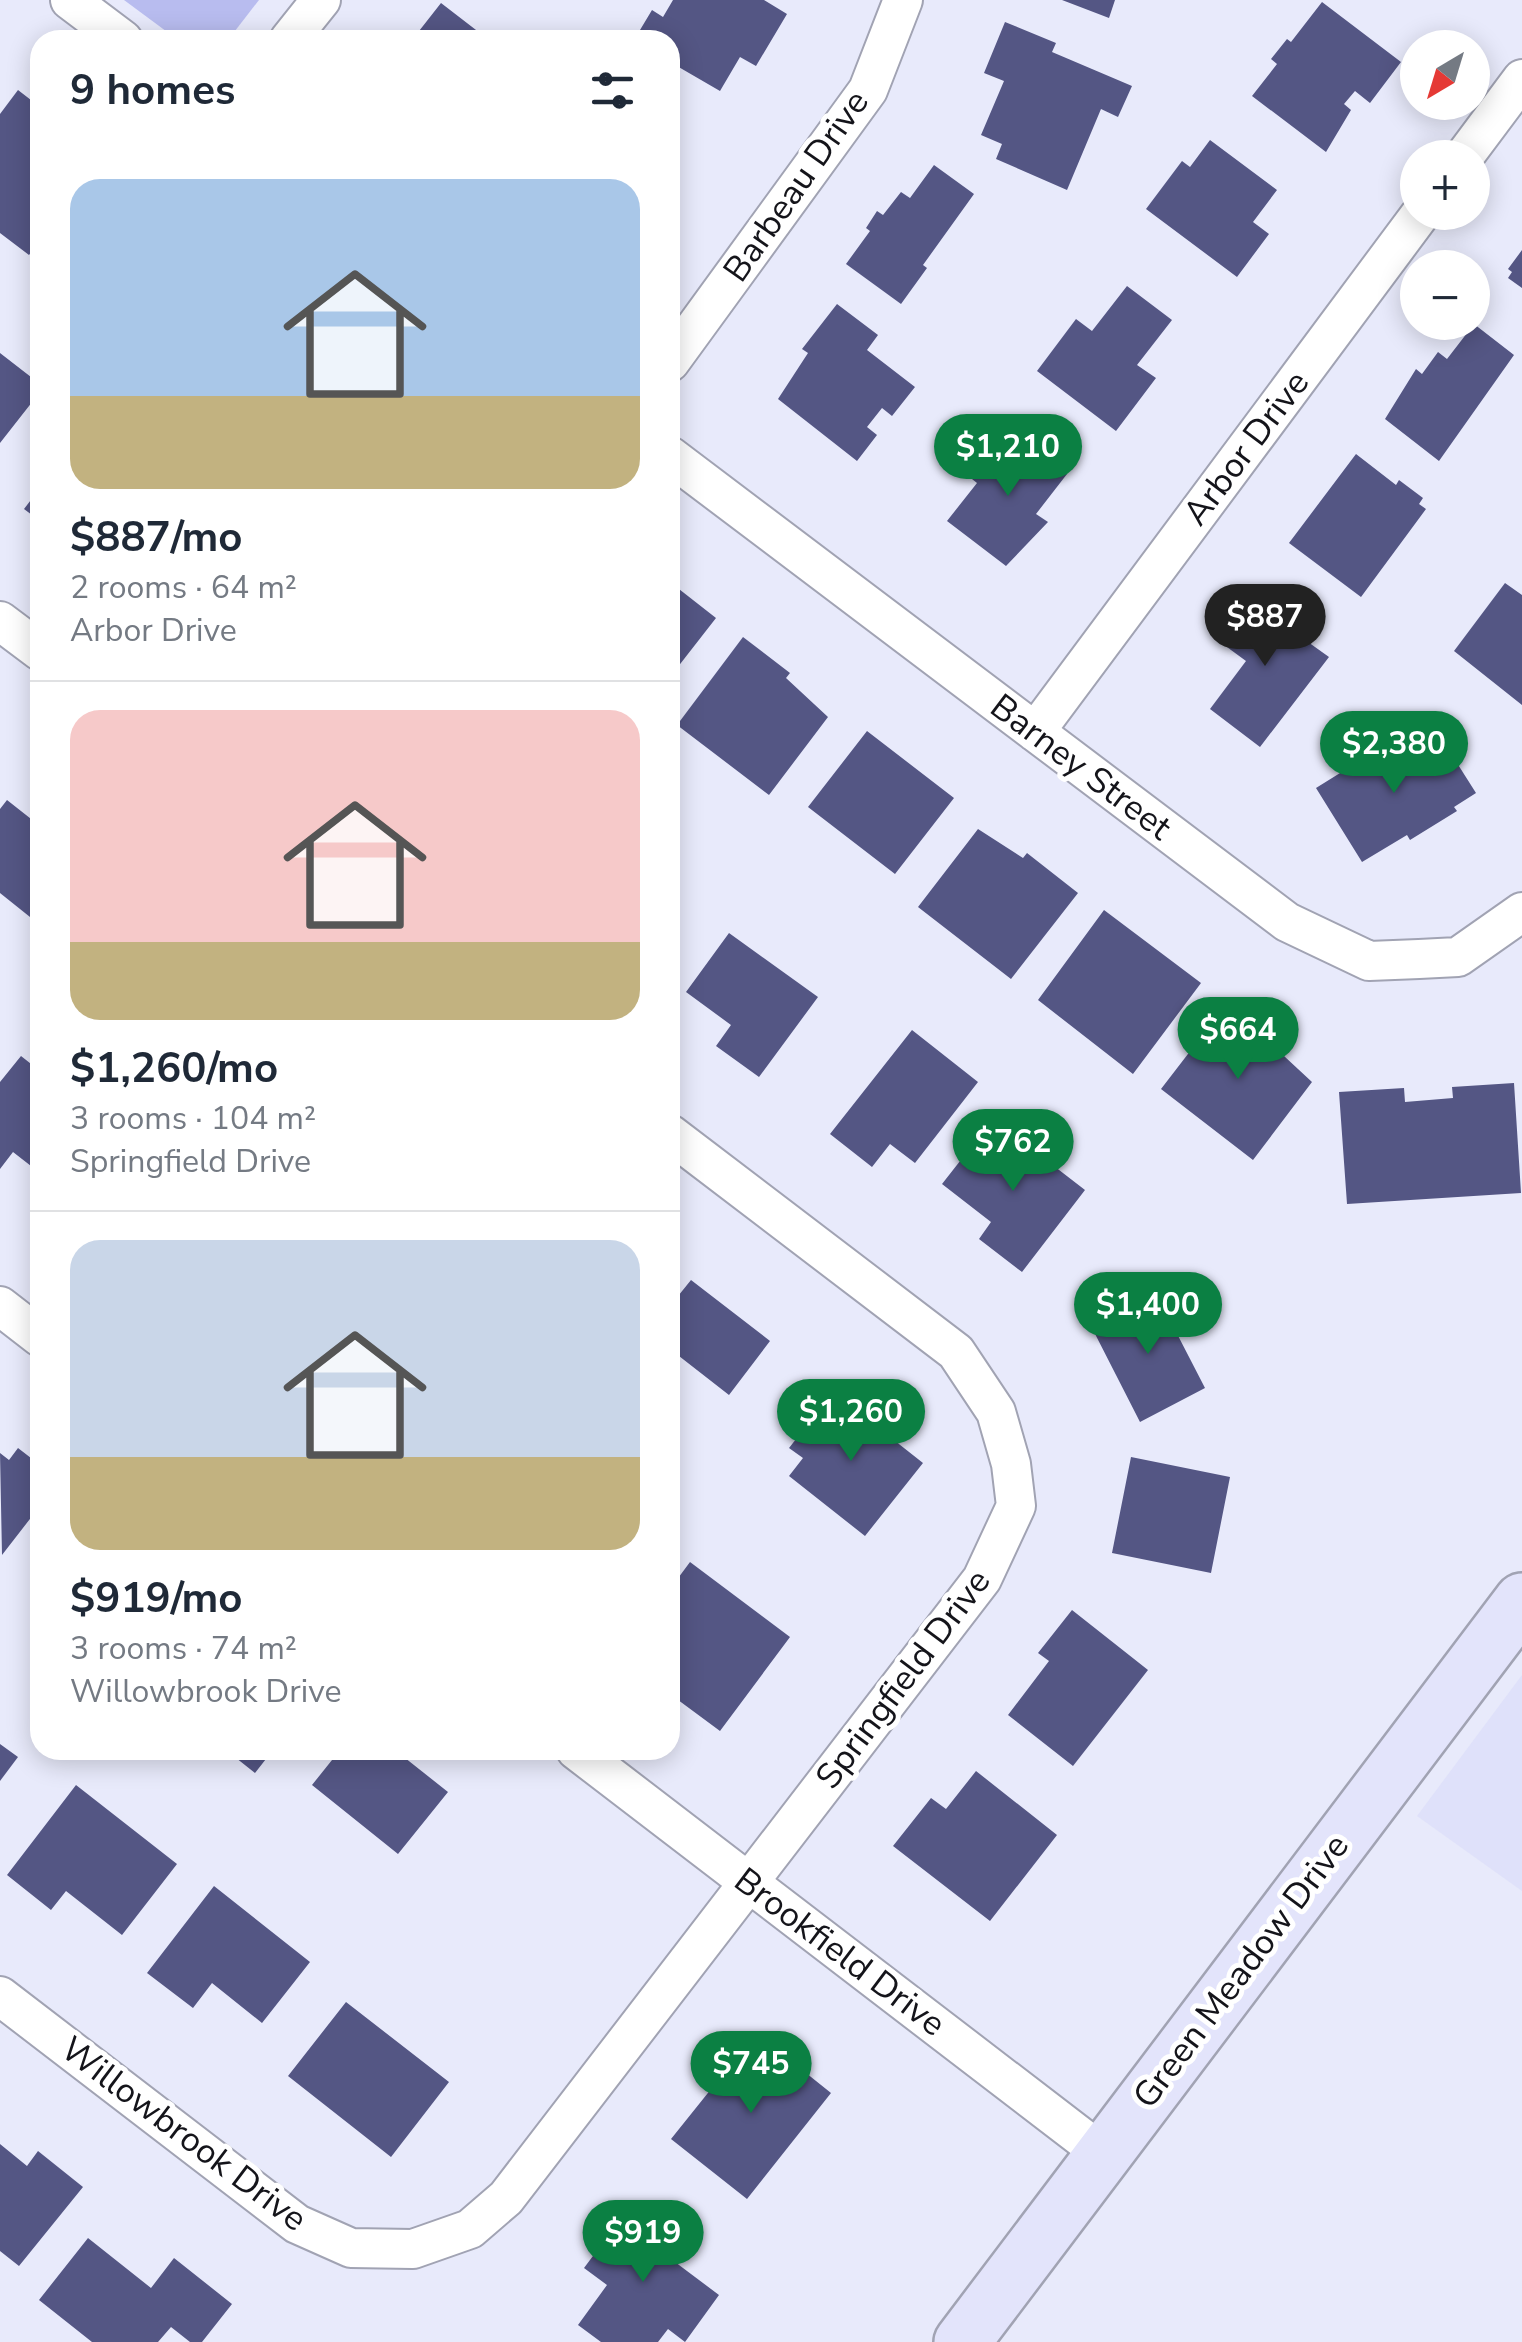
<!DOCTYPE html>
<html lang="en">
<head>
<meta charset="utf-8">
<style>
  body { margin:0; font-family:"Nunito Sans",sans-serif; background:#f2f2f3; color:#1f2937; height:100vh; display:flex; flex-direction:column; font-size:38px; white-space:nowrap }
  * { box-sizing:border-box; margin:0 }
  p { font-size:32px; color:#747a83 }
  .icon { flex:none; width:55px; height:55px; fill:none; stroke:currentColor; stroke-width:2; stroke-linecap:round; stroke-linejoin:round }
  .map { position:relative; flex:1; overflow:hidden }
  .sheet { position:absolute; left:30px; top:30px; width:650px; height:1730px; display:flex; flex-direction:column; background:#fff; border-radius:30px; box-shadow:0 5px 25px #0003 }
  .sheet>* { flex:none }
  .needle { width:65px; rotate:218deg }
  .controls { position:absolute; left:1400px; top:30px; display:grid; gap:20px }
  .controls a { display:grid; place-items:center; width:90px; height:90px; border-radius:50%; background:#fff; box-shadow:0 5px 25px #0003; font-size:50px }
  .price { position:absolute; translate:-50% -85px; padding:0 22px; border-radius:35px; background:#0b8043; color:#fff; font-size:32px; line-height:65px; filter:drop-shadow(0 2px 5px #0008) }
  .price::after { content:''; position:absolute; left:50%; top:60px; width:30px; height:22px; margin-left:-15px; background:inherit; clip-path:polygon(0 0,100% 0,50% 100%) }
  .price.selected { background:#222; color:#fff }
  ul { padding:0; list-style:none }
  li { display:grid; align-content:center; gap:20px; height:530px; padding:0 40px }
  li+li { border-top:2px solid #e0e1e3 }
  li span { display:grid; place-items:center; height:310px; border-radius:30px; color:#555 }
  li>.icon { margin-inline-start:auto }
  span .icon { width:180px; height:180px; fill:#fffc; stroke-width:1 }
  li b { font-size:42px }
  h2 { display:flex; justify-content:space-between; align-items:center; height:120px; padding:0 40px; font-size:42px }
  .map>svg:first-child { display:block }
  .built { fill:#dfe1fa }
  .green { fill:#b8bcef }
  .building { fill:#545684 }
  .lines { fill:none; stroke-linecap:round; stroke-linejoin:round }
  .minor-casing { stroke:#a1a3b3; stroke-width:42 }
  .secondary-casing { stroke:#a1a3b3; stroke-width:60 }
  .minor { stroke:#fff; stroke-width:38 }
  .secondary { stroke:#e3e4fb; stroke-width:55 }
  .labels { text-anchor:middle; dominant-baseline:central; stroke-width:10; stroke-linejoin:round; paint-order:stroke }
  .street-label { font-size:35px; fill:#14141a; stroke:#fff }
</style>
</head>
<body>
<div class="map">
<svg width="1522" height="2342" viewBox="0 0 1522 2342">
  <rect width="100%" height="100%" fill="#e8eafb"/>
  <path class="built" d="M1522,1675v216l-105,-75z"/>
  <path class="green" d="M124,0h135l-31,40h-50z"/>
  <path class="building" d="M673,0h91l23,14 -31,52 -16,-9 -20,34 -50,-29v-22h-36l18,-30 11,7z
    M1062,0h53l-6,18z
    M1322,2l79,60 -31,41 -15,-12 -11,13 7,6 -25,42 -74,-56 25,-32 -6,-5 16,-20 4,3z
    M441,3l48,37h-77z
    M1005,22l51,21 -4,9 80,34 -14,31 -17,-8 -34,81 -71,-31 6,-15 -21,-9 23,-54 -20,-8z
    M18,90l22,17v134l-11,14 -29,-22v-119z
    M1210,140l67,50 -24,32 16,12 -32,43 -91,-68 36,-48 8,6z
    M934,165l40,29 -51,71 4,3 -26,36 -55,-40 24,-33 -4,-3 11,-17 6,4 18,-23 9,6z
    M1522,250v38l-14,-10 4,-6 -4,-3z
    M1127,286l45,34 -35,45 19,13 -40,53 -79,-60 39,-52 16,12z
    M837,304l41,31 -11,15 48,37 -23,29 -10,-8 -15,19 10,8 -20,26 -79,-62 30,-46 -6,-4z
    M1474,324l40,31 -75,106 -54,-42 31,-50 6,5 16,-22 9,7z
    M0,353l40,31v8l-40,51z
    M1010,430l57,44 -31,40 12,8 -42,44 -59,-45 30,-38 -5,-4z
    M1356,454l40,31 3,-5 24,18 -4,6 7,5 -65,88 -72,-54z
    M40,488v33l-16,-12z
    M670,582l46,36 -46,59z
    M1505,583l17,12v110l-68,-54z
    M1251,593l60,45 -3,4 21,15 -69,90 -50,-38 36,-48 -30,-22z
    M743,637l47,36 -4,5 42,39 -59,78 -92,-70z
    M867,731l87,67 -59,76 -87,-67z
    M1406,732l21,34 23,-14 26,41 -22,14 3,4 -47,29 -3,-5 -45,27 -46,-74z
    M7,800l33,26v99l-40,-32v-84z
    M978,829l45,29 4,-5 51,40 -67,86 -93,-72z
    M1104,910l97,73 -68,91 -95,-74z
    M729,933l89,64 -59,80 -43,-31 15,-21 -45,-33z
    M1228,1002l46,36 -4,5 42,39 -59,78 -92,-71z
    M912,1030l66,52 -63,81 -25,-19 -18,23 -42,-33z
    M21,1056l19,15v102l-27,-21 -13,17v-87z
    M1514,1083l7,110 -174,11 -8,-112 65,-4 1,14 48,-4 -1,-11z
    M993,1119l92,71 -63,82 -43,-33 12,-17 -49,-38z
    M691,1280l79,61 -41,54 -59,-46v-43z
    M1156,1293l49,95 -65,34 -49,-96z
    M833,1392l90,71 -58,73 -76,-60 14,-18 -14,-10z
    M18,1448l22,17v41l-38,49 -2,-102 9,7z
    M1131,1457l99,20 -19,96 -99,-20z
    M690,1562l100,75 -70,94 -50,-37v-105z
    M1072,1610l76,60 -75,96 -65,-51 41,-54 -11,-8z
    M0,1744l18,13 -18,24z
    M226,1750h47l-18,23z
    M340,1750h55l53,42 -50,62 -86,-69z
    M976,1771l81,64 -67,86 -97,-75 38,-48 15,11z
    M76,1785l101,79 -55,71 -56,-44 -15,19 -44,-35z
    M214,1886l96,76 -48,61 -50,-40 -19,25 -46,-35z
    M346,2002l103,80 -58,75 -103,-81z
    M756,2033l75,60 -84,106 -76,-60z
    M0,2144l27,22 11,-15 45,36 -64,79 -19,-15z
    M634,2201l44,32 -15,20 56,42 -34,47 -17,-13 -10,13h-57l-23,-17 29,-40 -23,-17z
    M88,2238l63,50 23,-30 58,46 -30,38h-12l-19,-15 -13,15h-66l-53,-42z"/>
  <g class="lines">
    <defs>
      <path id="minor" d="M70,0l53,40
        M289,40l32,-40
        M1463,158l59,-79
        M670,362l198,-272 35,-90
        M670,456l617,466 82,39 50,-2 39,-2 64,-45
        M0,621l40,30
        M1035,732l387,-520
        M0,1306l40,31
        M576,1750l527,404
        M0,1996l297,228 54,24 62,1 57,-20 36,-31 476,-619 34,-73 -5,-42 -15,-52 -40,-60 -286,-218"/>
      <path id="secondary" d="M962,2342l560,-741"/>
    </defs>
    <use href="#minor" class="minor-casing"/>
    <use href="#secondary" class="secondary-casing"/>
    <use href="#minor" class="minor"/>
    <use href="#secondary" class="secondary"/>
  </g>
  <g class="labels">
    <g class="street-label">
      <text transform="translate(796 186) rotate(-55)">Barbeau Drive</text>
      <text transform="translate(1246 448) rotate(-53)">Arbor Drive</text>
      <text transform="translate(1081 767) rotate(37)">Barney Street</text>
      <text transform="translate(903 1679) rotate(-53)">Springfield Drive</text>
      <text transform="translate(840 1952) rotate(37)">Brookfield Drive</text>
      <text transform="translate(1241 1971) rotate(-53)">Green Meadow Drive</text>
      <text transform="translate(184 2134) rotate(37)">Willowbrook Drive</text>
    </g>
  </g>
</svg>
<div class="controls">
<a><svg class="needle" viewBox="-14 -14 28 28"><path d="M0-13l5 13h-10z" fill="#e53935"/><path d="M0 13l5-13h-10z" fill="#747a83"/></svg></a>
<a>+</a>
<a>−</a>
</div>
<b class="price" style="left:1008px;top:499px">$1,210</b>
<b class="price selected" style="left:1265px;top:669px">$887</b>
<b class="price" style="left:1394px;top:796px">$2,380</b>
<b class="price" style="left:1238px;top:1082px">$664</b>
<b class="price" style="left:1013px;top:1194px">$762</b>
<b class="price" style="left:1148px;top:1357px">$1,400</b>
<b class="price" style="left:851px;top:1464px">$1,260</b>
<b class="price" style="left:751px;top:2116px">$745</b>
<b class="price" style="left:643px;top:2285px">$919</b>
<section class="sheet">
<h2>9 homes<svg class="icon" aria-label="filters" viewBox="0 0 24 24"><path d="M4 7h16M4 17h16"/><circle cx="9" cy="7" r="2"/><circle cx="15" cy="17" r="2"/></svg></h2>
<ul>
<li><span style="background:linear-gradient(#a9c7e8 70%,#c2b280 0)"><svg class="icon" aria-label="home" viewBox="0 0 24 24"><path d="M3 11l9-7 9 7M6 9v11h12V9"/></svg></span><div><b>$887/mo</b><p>2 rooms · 64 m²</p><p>Arbor Drive</p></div></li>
<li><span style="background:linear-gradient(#f6c9c9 75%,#c2b280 0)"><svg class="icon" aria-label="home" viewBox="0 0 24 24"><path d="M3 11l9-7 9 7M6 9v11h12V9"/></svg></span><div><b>$1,260/mo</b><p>3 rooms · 104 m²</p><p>Springfield Drive</p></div></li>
<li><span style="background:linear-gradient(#c9d6e8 70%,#c2b280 0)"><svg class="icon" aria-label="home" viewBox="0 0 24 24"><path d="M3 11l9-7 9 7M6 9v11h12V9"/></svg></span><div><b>$919/mo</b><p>3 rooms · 74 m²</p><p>Willowbrook Drive</p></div></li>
</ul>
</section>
</div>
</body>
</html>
